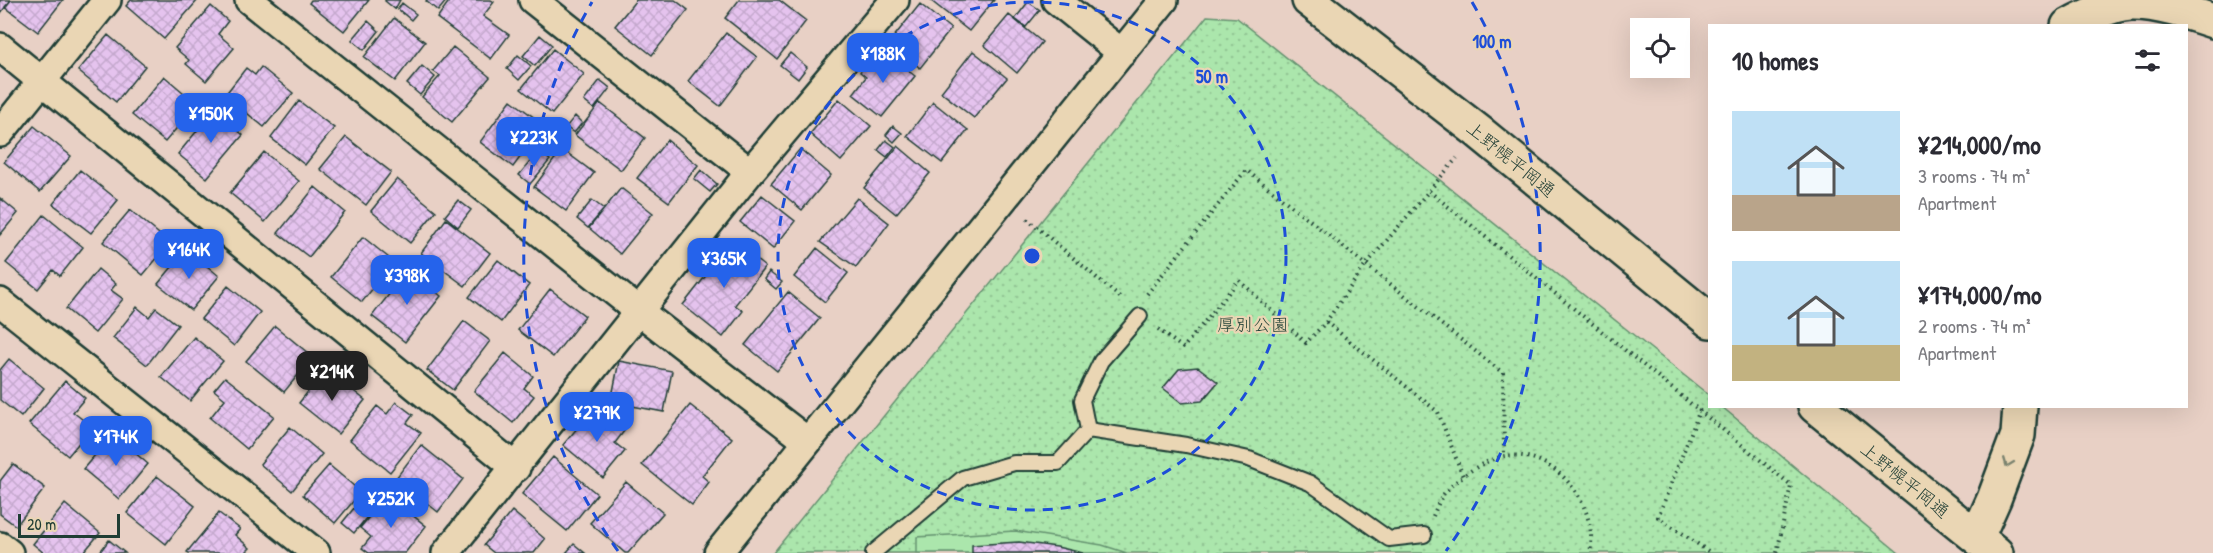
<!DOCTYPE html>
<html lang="en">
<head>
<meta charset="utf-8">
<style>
  body { margin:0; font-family:"Patrick Hand","Klee One",sans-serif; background:#f2f2f3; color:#2b2b33; height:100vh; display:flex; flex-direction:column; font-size:22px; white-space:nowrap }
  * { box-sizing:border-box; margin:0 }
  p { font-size:20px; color:#7c7c81 }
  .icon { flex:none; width:33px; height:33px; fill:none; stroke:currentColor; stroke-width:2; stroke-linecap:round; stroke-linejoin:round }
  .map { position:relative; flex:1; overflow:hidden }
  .panel { position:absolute; left:1708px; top:24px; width:480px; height:384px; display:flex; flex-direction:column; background:#fff; border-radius:0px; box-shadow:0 6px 24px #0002 }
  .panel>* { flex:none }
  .fabs { position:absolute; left:1630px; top:18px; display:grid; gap:12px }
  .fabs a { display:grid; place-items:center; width:60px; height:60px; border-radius:0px; background:#fff; box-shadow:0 6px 24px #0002; font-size:30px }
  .scale { position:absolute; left:18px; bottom:15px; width:102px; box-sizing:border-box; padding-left:6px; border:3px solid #1f3d34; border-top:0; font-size:16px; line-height:21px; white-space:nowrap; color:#1f3d34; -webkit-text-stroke:4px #ead6b4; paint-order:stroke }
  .price { position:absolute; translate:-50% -51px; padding:0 14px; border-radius:12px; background:#2563eb; color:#fff; font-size:20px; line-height:39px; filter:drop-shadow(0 2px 3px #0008) }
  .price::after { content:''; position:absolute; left:50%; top:36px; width:18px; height:14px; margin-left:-9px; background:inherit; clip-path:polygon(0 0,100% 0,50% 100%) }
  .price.current { background:#222; color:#fff }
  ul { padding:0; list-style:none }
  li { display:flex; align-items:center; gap:18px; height:150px; padding:0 24px }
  li span { display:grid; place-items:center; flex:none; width:168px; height:120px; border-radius:0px; color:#555 }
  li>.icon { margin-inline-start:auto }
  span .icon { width:72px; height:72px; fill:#fffc; stroke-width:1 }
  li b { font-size:26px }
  h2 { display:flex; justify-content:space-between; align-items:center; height:72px; padding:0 24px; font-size:26px }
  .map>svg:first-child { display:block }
  .green { fill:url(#green-dots); stroke:#659270; stroke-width:1.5 }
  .pitch { fill:#abe6ac; stroke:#659270; stroke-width:1.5 }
  .building { fill:url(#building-cross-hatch); stroke:#1f3d34; stroke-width:1.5 }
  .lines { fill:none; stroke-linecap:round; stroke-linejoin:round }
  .lane-casing { stroke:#1f3d34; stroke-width:18 }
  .street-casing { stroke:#1f3d34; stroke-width:32 }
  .secondary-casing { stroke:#1f3d34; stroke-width:38 }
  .path { stroke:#1f3d34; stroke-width:4; stroke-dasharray:1.5 4.5; stroke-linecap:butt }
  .lane { stroke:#ead6b4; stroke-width:14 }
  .street { stroke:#ead6b4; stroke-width:27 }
  .secondary { stroke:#ead6b4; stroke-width:33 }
  .oneway { stroke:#7a826e }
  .ring { fill:none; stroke:#1d4ed8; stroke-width:3; stroke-dasharray:10 8 }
  .labels { text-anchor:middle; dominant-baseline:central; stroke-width:4.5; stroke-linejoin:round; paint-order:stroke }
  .street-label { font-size:18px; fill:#1f3d34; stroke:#ead6b4 }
  .park-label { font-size:18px; fill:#26453a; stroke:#ead6b4 }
  .centre { fill:#1d4ed8; stroke:#ead6b4; stroke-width:3 }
  .ring-label { font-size:18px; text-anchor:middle; font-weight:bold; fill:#1d4ed8; stroke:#ead6b4; stroke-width:4.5; stroke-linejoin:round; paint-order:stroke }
</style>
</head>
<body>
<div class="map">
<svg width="2213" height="553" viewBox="0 0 2213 553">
  <defs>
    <pattern id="green-dots" width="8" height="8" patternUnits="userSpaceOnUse" patternTransform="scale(1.5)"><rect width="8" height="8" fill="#abe6ac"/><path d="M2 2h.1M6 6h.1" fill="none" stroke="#93c695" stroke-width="1.8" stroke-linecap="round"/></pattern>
    <pattern id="building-cross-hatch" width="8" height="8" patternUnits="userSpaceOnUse" patternTransform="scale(1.5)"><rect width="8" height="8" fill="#e5c3ee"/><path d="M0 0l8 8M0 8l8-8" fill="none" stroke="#c4a8cd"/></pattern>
  </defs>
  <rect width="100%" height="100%" fill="#e8d0c5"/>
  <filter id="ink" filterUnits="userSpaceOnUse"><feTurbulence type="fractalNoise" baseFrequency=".0167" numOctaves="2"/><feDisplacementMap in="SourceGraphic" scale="12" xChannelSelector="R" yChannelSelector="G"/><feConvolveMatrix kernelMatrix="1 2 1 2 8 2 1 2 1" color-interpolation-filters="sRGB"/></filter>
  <g filter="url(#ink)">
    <path class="green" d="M1207,16l30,2 473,378v10l12,1 177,146h-1126z"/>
    <path class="pitch" d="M1015,531l87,14 25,8h-210v-16z"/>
    <path class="building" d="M0,0h11l-11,14z
      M11,0h52l-25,32 -33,-25z
      M131,0h65l1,1 -33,38 -38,-33z
      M311,0h58l-25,31 -35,-28z
      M400,0l-5,9 -10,-8v-1z
      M427,0h20l-9,11 -12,-10z
      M450,0h41l3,2 -11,14 26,19 -18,24 -54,-41z
      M636,0h39l13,10 -36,45 -37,-29z
      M739,0h40l27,21 -29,38 -52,-41z
      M930,0h64l-25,31z
      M1028,2l12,8 -14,17 -11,-8z
      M402,3l14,11 -5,6 -13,-11z
      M920,4l31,25 -31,39 -31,-25z
      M211,6l17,15 -10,13 16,14 -28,33 -20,-17 3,-4 -14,-12z
      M1009,15l33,27 -25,31 -33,-28z
      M394,18l31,24 -30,39 -31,-24z
      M368,21l11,10 -15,19 -12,-10z
      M726,33l31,24 -37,49 -32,-25z
      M108,35l37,31 -29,36 -38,-31z
      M540,35l12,10 -17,21 -12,-10z
      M453,47l37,30 -38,45 -30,-25 18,-21 -7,-5z
      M553,49l31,25 -32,40 -31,-25z
      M973,51l34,27 -33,40 -33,-26z
      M790,53l17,14 -9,12 -18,-14z
      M886,53l29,23 -33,41 -29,-23 13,-17 -6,-5 12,-16 7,6z
      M518,55l13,11 -12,14 -12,-11z
      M422,66l13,11 -15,18 -13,-11z
      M261,67l32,26 -29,34 -39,-32 21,-27 9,7z
      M164,76l33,28 -32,38 -33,-27z
      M600,80l10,8 -16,21 -10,-8z
      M839,99l32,27 -30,35 -31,-27z
      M511,100l33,25 -31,42 -33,-25z
      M299,101l35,27 -29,37 -34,-27z
      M933,102l35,28 -26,33 -35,-27z
      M600,103l45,35 -24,32 -46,-35z
      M214,110l29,25 -36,43 -29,-24z
      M575,116l7,7 -8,10 -8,-6z
      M34,126l37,30 -31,36 -36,-30z
      M893,126l9,7 -8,9 -8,-7z
      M346,137l45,35 -25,33 -46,-36z
      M667,140l31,25 -29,37 -32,-24z
      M886,140l9,7 -8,10 -9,-7z
      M898,146l32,27 -34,41 -32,-26z
      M562,149l32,24 -28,38 -32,-24z
      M800,149l31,26 -29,35 -31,-26z
      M539,151l11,9 -20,24 -11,-9z
      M264,152l35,29 -34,41 -35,-29z
      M80,170l38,30 -27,33 -38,-29z
      M701,170l16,14 -7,8 -16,-13z
      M397,179l39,32 -26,32 -39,-32z
      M315,187l30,25 -36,45 -31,-24z
      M621,188l32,25 -33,41 -31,-26z
      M762,195l33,26 -22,28 -33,-27z
      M0,198l18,15 -18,22z
      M857,198l32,25 -33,44 -36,-25z
      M458,200l13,10 -13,17 -13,-11z
      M592,200l12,9 -16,19 -11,-9z
      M130,210l40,33 -27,32 -40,-33z
      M44,215l39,32 -23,29 -7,-6 -15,19 -32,-26z
      M446,219l44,34 -25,33 -44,-33z
      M363,237l31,25 -32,40 -31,-25z
      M733,241l32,26 -30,38 8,6 -20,26 -40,-32z
      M817,248l31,25 -23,29 -31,-25z
      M187,249l32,27 -28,34 -33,-26z
      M498,260l31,25 -28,37 -32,-25z
      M98,269l18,15 -5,6 12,9 -28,34 -29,-24z
      M409,269l32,27 -36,46 -33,-26z
      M769,272l13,10 -6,7 -12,-10z
      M228,286l32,26 -26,34 -33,-27z
      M550,289l35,27 -32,41 -35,-27z
      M788,292l32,26 -43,53 -32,-26z
      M137,307l12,10 7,-9 22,17 -31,40 -34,-27z
      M464,321l26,20 -37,49 -26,-20z
      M275,326l38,31 -29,35 -38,-31z
      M194,337l29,24 -33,40 -29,-24z
      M505,353l28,23 -9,12 10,8 -21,27 -39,-32z
      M9,359l35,29 -23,29 -21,-17v-30z
      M619,361l53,10 -8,41 -53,-10z
      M1198,367l20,15 -16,19 -20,2 -19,-15 16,-19z
      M326,369l39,31 -27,34 -39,-31z
      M225,377l49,39 -27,33 -37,-31 15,-19 -11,-9z
      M65,381l20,17 -12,14 19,15 -24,29 -39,-32z
      M396,402l17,13 -6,8 14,10 -31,39 -40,-32 27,-34 10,8z
      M690,405l42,33 -30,38 7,6 -17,23 -50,-40z
      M595,407l29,24 -9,12 10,8 -22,27 -40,-33z
      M290,427l32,27 -30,37 -32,-27z
      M113,434l35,30 -29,35 -36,-30z
      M421,445l42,34 -25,33 -42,-34z
      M553,457l44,37 -30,37 -45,-37z
      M13,464l32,24 -29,38 -16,-12v-33z
      M329,465l32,27 -26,31 -32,-28z
      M157,476l38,30 -29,38 -39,-31z
      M375,482l12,10 -33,41 -12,-10z
      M626,482l37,31 -35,40h-3l-35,-30z
      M387,495l39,31 -21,27h-36l-7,-5 9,-11 -11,-9z
      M65,504l35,29 -17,20h-39l-11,-9z
      M512,511l33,28 -11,14h-40l-10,-8z
      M219,513l21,16 -5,6 15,13 -5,5h-56l-2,-1z
      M109,540l16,13h-26z
      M1019,542l38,5 26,6h-111v-8z
      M574,544l11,9h-19z"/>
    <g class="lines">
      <defs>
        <path id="lane" d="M1088,430l98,15 63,14 61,24 79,56 35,-4
          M873,553l90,-75 51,-15h44l30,-33 -6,-30 19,-39 39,-45"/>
        <path id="street" d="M249,0l391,312 167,129
          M533,0l217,172
          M1056,0l66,53
          M0,47l516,421
          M0,133l107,-133
          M0,302l316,251
          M0,546l9,7
          M446,553l304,-381 145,-172
          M718,553l446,-553"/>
        <path id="secondary" d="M1309,0l170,132 231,189
          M2068,26c18,-10 41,-21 62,-23 26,-1 59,10 83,18
          M1815,406l181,147
          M1977,537l17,-38 24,-64 2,-29"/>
      </defs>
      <use href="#lane" class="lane-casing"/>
      <use href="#street" class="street-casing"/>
      <use href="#secondary" class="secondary-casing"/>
      <path class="path" d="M1429,191l362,294 -14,68
        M1027,219l95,80
        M1147,294l99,-124 257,203 1,83
        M1326,322l112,90 25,64
        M1158,329l25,19 56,-68 67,63 20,-21 39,-56 92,-108
        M1700,410l-42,107 53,36
        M1433,516c3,-7 6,-15 10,-21 12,-16 42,-36 62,-39 51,-7 94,50 85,97"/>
      <use href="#lane" class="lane"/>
      <use href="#street" class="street"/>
      <use href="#secondary" class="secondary"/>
    </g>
    <defs><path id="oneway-chevron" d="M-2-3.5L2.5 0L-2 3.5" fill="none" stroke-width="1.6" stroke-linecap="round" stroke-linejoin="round" transform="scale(1.5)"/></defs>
    <use class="oneway" href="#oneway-chevron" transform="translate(2008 463) rotate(111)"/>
  </g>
  <g class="ring">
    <circle cx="1032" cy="256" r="254"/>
    <path d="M618 551A508 508 0 0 1 592 2M1472 2A508 508 0 0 1 1446 551"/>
  </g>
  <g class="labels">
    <g class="street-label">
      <text transform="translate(1511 159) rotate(39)">上野幌平岡通</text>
      <text transform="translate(1905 480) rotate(39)">上野幌平岡通</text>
    </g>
    <g class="park-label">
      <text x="1253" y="324">厚別公園</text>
    </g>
  </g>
  <circle cx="1032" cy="256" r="9" class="centre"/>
  <g class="ring-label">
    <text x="1492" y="48">100 m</text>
    <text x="1212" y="83">50 m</text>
  </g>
</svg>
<div class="fabs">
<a><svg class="icon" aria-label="locate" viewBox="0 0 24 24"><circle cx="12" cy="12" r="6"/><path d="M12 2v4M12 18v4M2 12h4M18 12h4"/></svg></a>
</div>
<div class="scale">20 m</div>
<b class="price" style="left:883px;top:84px">¥188K</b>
<b class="price" style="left:211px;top:144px">¥150K</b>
<b class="price" style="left:534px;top:168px">¥223K</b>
<b class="price" style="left:189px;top:280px">¥164K</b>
<b class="price" style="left:724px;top:289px">¥365K</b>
<b class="price" style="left:407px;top:306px">¥398K</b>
<b class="price current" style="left:332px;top:402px">¥214K</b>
<b class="price" style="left:597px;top:443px">¥279K</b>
<b class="price" style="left:116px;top:467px">¥174K</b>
<b class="price" style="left:391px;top:529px">¥252K</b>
<section class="panel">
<h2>10 homes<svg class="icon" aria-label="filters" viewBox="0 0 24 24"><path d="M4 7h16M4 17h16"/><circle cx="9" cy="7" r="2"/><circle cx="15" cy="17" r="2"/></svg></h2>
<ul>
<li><span style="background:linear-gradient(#bfe0f5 70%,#b9a48a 0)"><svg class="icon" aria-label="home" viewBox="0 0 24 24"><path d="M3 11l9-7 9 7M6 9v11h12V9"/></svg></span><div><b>¥214,000/mo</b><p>3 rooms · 74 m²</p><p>Apartment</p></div></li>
<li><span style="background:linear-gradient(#bfe0f5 70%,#c2b280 0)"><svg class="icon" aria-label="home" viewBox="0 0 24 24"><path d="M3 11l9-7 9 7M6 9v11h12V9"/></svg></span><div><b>¥174,000/mo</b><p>2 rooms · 74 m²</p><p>Apartment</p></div></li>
</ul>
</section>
</div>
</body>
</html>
